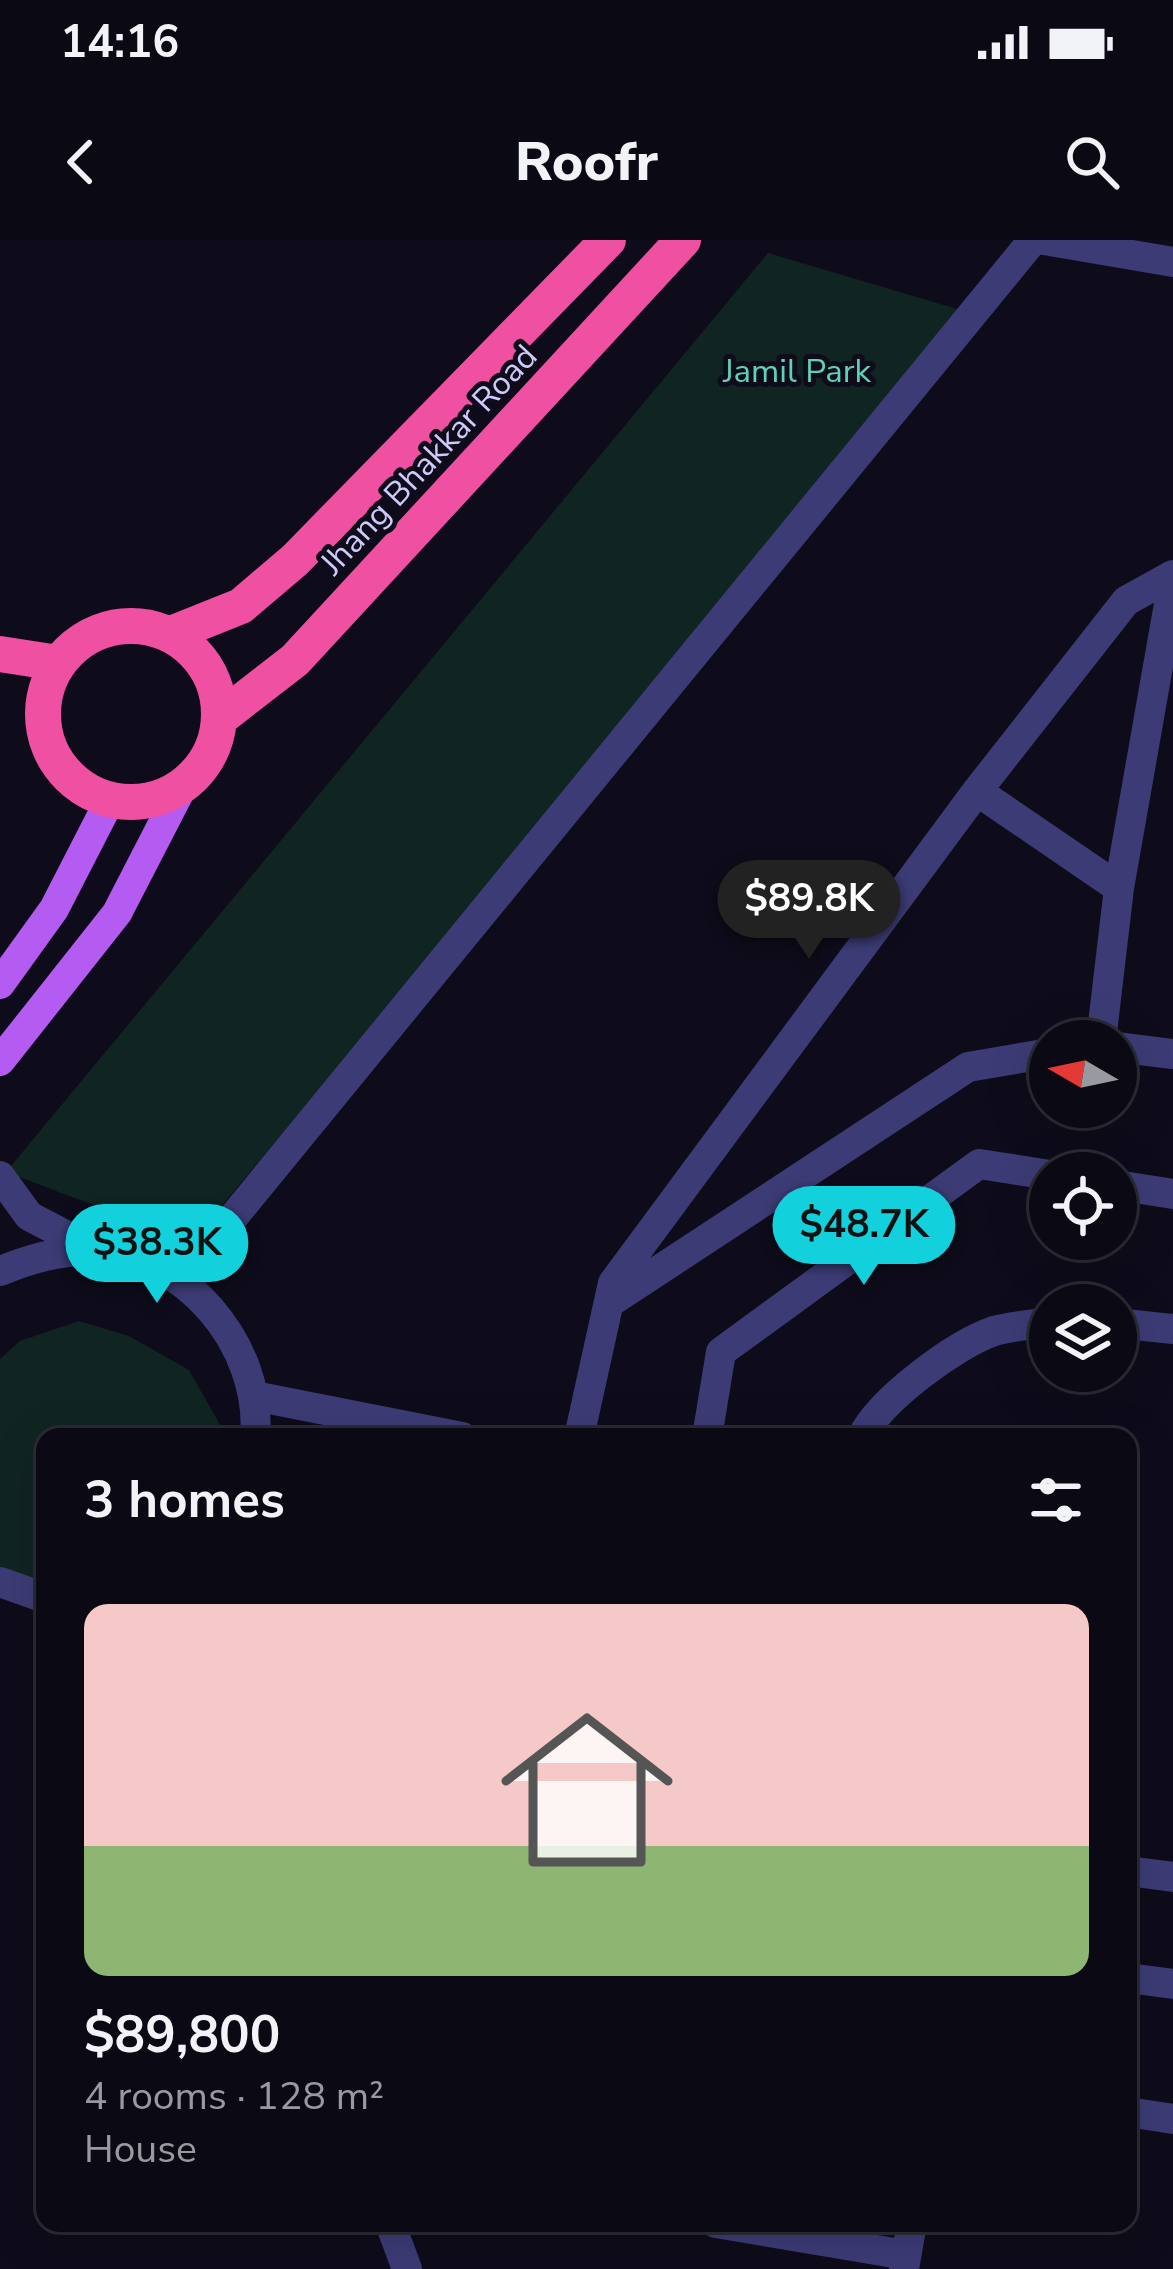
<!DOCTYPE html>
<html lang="en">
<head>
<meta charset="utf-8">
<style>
  body { margin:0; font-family:"Nunito Sans",sans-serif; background:#13121d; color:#f1f3f6; height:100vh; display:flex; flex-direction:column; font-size:45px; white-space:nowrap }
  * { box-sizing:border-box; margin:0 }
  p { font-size:39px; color:#999aa0 }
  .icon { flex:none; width:66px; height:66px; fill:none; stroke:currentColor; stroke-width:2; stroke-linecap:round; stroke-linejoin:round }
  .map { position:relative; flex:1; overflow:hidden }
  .drawer { position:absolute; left:36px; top:1188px; width:1101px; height:804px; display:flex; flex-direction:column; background:#0a0914; border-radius:24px; box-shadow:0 12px 48px #0002,0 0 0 3px #2a2a34 }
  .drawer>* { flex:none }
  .needle { width:78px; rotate:279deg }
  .buttons { position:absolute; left:1029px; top:780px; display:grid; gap:24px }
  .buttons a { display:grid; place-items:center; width:108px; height:108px; border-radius:50%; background:#0a0914; box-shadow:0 12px 48px #0002,0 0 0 3px #2a2a34; font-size:60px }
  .price { position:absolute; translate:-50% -102px; padding:0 27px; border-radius:42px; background:#13d0dd; color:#111; font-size:39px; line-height:78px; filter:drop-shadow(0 3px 6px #0008) }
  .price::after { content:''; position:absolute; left:50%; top:72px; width:36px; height:27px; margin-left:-18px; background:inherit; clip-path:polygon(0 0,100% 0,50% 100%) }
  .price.current { background:#222; color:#fff }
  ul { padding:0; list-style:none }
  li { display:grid; align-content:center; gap:24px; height:636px; padding:0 48px }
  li+li { border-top:3px solid #2a2a34 }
  li span { display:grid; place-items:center; height:372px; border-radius:24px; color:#555 }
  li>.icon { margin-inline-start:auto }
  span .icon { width:216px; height:216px; fill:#fffc; stroke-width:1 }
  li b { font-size:51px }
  h2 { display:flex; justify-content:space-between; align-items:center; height:144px; padding:0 48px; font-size:51px }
  .status { display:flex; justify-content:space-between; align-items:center; height:84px; padding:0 60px; background:#0a0914; direction:ltr }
  .status svg { height:33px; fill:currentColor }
  header { display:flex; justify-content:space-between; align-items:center; height:156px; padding:0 48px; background:#0a0914; font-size:54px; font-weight:800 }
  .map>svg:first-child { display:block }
  .green { fill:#102422 }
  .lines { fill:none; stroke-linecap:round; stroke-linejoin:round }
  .minor { stroke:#3c3b75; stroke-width:30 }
  .major { stroke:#b45bf1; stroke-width:30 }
  .highway { stroke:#f050a2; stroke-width:36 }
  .labels { text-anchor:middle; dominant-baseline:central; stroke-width:10; stroke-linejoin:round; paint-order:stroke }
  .park-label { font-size:33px; fill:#5ed2b2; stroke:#0e0c1a }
  .street-label { font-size:33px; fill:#cecafa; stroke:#0e0c1a }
</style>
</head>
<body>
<div class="status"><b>14:16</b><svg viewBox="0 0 49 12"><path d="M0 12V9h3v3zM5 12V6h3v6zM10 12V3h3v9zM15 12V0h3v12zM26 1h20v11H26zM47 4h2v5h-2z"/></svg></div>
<header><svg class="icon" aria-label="back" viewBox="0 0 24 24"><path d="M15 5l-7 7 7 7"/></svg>Roofr<svg class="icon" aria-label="search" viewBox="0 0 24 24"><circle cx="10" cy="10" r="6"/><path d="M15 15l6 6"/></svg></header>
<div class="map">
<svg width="1173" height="2029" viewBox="0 0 1173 2029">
  <rect width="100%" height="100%" fill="#0e0c1a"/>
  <path class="green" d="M768,13l206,61 -783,928 -185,-70z
    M79,1081l50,15 60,34 30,53v14h-174v163l-45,-23v-218l20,-18z"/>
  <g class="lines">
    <path class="minor" d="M1044,0l129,22
      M977,551l142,97
      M1101,801l18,-153 54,-307
      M1116,807l57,7
      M0,936l29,40 65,34
      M1116,945l57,9
      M0,1031c30,-12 57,-20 89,-20 95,-1 174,95 166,186
      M181,1041l852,-1041
      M609,1063l359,-236 82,-14
      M1116,1083l57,6
      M254,1156l208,41
      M579,1197l34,-154 364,-492 149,-190 47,-26
      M707,1197l14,-85 258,-188 71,11
      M862,1197c18,-37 92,-92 132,-106 17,-5 38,-6 56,-9
      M0,1342l45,16
      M1128,1631l45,6
      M1128,1738l45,6
      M1128,1872l45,7
      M390,1983l17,46
      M716,1983l190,32
      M904,2029l8,-46"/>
    <path class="major" d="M0,744l54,-75 56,-109
      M0,821l117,-148 65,-126"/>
    <path class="highway" d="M43 474a88 88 0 1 1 176 0a88 88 0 1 1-176 0Z
      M171,394l70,-28 54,-46 313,-320
      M0,414l58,9
      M219,479l76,-59 388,-420"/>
  </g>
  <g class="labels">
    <g class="park-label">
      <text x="797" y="131">Jamil Park</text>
    </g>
    <g class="street-label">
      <text transform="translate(429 220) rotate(-47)">Jhang Bhakkar Road</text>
    </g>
  </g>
</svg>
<div class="buttons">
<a><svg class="needle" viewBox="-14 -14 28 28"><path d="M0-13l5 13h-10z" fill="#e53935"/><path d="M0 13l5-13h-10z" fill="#999aa0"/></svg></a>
<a><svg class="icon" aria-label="locate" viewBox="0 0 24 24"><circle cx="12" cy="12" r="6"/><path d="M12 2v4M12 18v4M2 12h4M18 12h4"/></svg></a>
<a><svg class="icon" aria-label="layers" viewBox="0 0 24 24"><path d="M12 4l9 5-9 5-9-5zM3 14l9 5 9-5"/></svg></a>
</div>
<b class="price current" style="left:809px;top:722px">$89.8K</b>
<b class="price" style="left:864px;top:1048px">$48.7K</b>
<b class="price" style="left:157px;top:1066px">$38.3K</b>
<section class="drawer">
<h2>3 homes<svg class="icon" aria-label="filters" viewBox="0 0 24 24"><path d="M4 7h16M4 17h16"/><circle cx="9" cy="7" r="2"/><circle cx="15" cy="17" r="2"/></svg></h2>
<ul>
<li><span style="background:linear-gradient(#f6c9c9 65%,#8fb573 0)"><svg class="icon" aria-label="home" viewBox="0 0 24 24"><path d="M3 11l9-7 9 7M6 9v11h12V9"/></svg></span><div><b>$89,800</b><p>4 rooms · 128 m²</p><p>House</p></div></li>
</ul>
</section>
</div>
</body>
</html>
